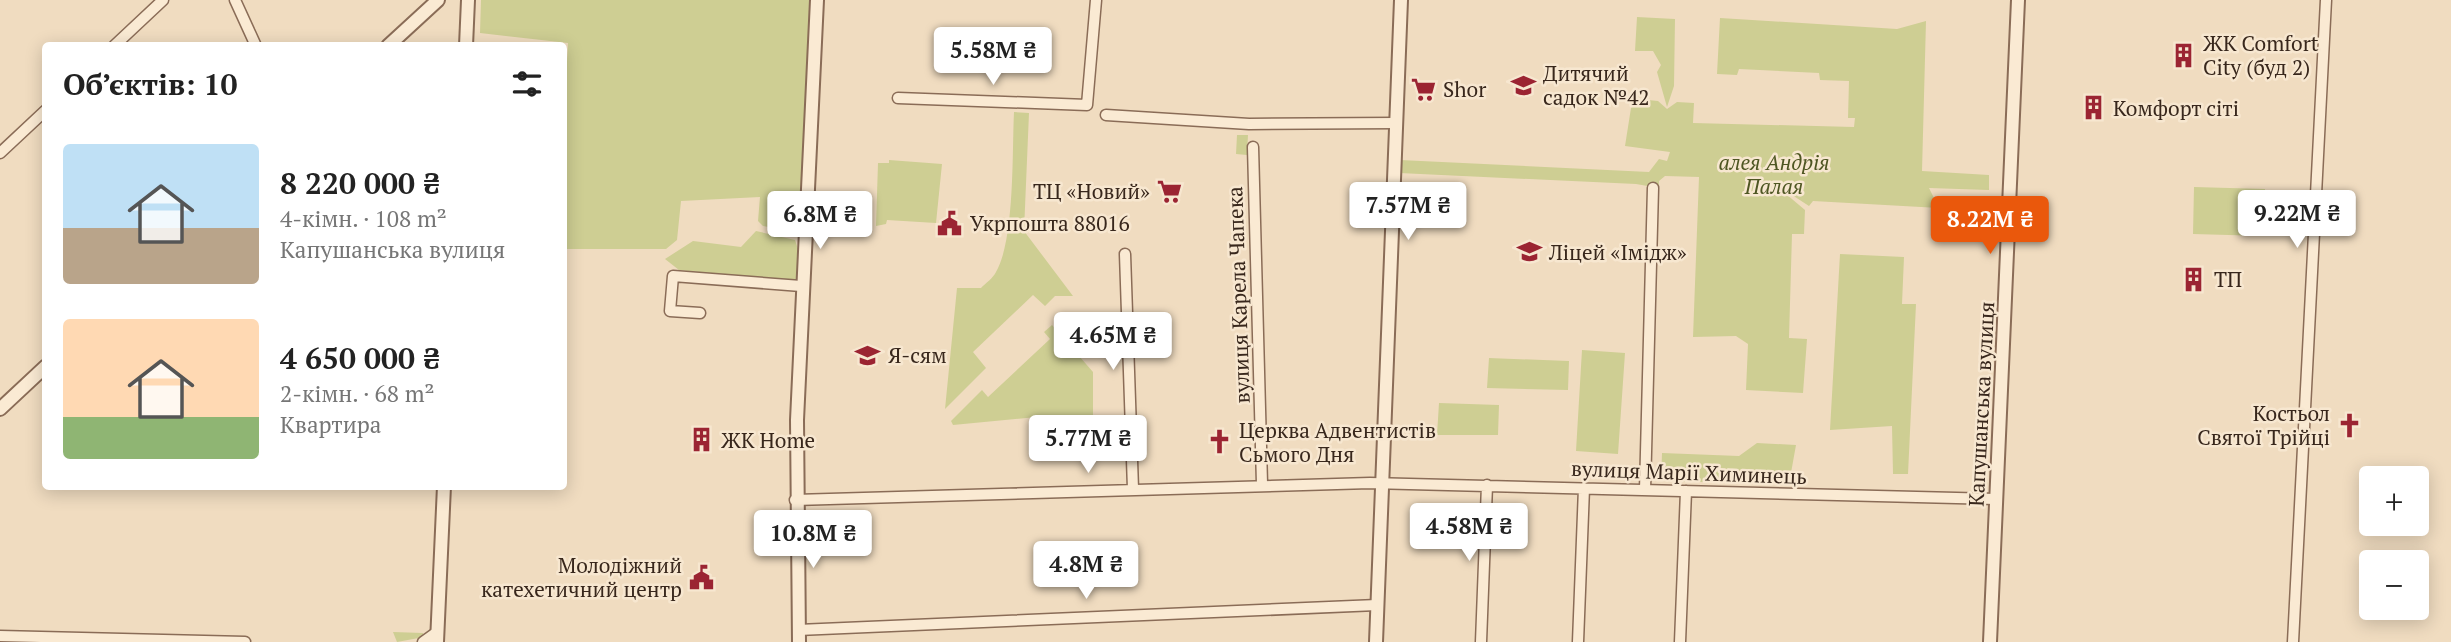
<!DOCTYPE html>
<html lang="uk">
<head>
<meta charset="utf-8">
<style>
  body { margin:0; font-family:"PT Serif",serif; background:#f6f6f6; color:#222; height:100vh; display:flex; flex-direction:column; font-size:26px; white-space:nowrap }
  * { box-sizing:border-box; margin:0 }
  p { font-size:23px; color:#767676 }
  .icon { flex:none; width:38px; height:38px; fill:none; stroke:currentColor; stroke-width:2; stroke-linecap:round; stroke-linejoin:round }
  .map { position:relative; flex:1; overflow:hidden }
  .side { position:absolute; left:42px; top:42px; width:525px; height:448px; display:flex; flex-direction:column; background:#fff; border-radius:7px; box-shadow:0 4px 18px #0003 }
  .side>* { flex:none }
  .buttons { position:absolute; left:2359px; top:466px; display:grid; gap:14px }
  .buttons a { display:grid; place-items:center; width:70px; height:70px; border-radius:7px; background:#fff; box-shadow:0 4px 18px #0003; font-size:35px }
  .price { position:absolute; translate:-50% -60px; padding:0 16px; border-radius:7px; background:#fff; color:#222; font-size:23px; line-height:46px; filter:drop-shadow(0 2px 4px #0008) }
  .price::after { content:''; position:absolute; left:50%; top:42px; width:21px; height:16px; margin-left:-10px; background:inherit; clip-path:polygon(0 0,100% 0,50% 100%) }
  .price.active { background:#ea580c; color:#fff }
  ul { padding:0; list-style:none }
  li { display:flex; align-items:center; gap:21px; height:175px; padding:0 21px }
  li span { display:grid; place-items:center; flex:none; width:196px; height:140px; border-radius:7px; color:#555 }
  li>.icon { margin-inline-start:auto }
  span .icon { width:84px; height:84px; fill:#fffc; stroke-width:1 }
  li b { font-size:30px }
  h2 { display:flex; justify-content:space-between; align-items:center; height:84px; padding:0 21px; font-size:30px }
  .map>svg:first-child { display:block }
  .green { fill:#cece93 }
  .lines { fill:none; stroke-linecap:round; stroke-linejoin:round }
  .minor-casing { stroke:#8a6c57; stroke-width:13 }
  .tertiary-casing { stroke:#8a6c57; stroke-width:16 }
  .minor { stroke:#faead3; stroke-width:10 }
  .tertiary { stroke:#faead3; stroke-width:12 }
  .labels { text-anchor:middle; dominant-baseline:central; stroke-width:5; stroke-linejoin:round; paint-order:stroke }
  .poi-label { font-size:21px; fill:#38271c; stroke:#f7e7d0; text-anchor:start }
  .park-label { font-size:21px; font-style:italic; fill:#4e5622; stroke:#f7e7d0 }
  .street-label { font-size:21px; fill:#38271c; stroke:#f7e7d0 }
</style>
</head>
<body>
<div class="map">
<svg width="2451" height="642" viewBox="0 0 2451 642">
  <rect width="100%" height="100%" fill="#f0dcc0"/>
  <path class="green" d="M481,0h330l-11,229 -4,3 -33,-6 -5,-5 2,-24 -79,4 -4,39 -11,9h-102v-134l4,-72 -88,-10z
    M1637,17l38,2 -1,67 -7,21 -10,-35 4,-7 -8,-14h-18z
    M1720,18l177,11 29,-8 -4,150 67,4v15l-60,-2 10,20 -126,-7 -4,5 -20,-13 -3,1 19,16 -1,24h-12l-3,104 18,1 -4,54 -57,-3 2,-46 -12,-8 -43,1 6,-160 -34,-1 -6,5v7l-23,-4 -237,-11 1,-13 249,12 10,-13 8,2 3,-9 -45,-6 6,-38 7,-9 20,2 9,8 10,-7 17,1 -1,20 161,4 1,-9h-7l1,-37 -29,-1 -1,-7 -80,-4 -2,6 -20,-1z
    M1014,112l15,1 -5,118 49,65h-18l-10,10 -12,-11 -60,57 13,16 -41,41 12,-121h24c5,-5 12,-10 15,-16 19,-33 16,-120 18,-160z
    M1237,135h11l-1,20 -11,-1z
    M889,160l53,4 -6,59 -49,-3 -1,4 -10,2 2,-63h11z
    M2194,187l71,2 -1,47 -71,-2z
    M756,231l39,9 4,12 -3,30 -117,-12 -14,-11 28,-18 48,6z
    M1840,254l64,3 -2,47h14l-8,170h-15l-1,-48 -62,4z
    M1052,325l41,47v48l-44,3 -2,-7 -94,9 -2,-4 31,-31 6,7 62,-58 -6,-7z
    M1582,350l43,3 -7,101 -42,-3z
    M1489,358l80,3 -1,29 -81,-2z
    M1439,403l60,2 -1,30h-61z
    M1757,443l39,2 -7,39 -128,-3 1,-28 77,3z
    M393,632l30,1 1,4 -27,5z"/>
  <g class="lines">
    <defs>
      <path id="minor" d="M235,0l21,46
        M114,46l49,-46
        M898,98l189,7 9,-105
        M1106,115l143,9 147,-1
        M1253,147l9,337
        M0,153l46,-43
        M1125,254l8,235
        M700,313l-30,-2 3,-35 128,10
        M1645,490l8,-302
        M795,500l575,-17 626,16
        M798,630l579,-25
        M0,636l245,6
        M423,642l14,-10
        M1481,642l6,-157
        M1578,642l6,-154
        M1680,642l6,-151
        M2293,642l33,-642"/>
      <path id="tertiary" d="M388,46l50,-46
        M466,46l2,-46
        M0,409l46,-43
        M437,642l7,-156
        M799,642l-2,-222 20,-420
        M1376,642l25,-642
        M1990,642l28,-642"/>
    </defs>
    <use href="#minor" class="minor-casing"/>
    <use href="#tertiary" class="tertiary-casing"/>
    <use href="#minor" class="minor"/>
    <use href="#tertiary" class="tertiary"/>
  </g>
  <defs>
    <symbol id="building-bare" viewBox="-9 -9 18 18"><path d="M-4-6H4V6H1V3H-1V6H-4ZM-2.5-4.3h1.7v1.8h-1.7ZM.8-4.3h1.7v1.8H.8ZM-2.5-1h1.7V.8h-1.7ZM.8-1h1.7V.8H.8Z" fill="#9b2432" stroke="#f7e7d0" stroke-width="2.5" paint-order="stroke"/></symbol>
    <symbol id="school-bare" viewBox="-9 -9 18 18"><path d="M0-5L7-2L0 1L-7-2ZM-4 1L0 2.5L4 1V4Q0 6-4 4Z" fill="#9b2432" stroke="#f7e7d0" stroke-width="2.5" paint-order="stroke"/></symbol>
    <symbol id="supermarket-bare" viewBox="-9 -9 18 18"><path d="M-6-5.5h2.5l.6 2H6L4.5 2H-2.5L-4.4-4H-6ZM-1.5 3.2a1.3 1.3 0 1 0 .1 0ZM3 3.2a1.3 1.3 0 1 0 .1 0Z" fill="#9b2432" stroke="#f7e7d0" stroke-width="2.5" paint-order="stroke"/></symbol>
    <symbol id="civic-bare" viewBox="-9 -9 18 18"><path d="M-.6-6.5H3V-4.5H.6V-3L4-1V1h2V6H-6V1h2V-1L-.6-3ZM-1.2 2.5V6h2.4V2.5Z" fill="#9b2432" stroke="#f7e7d0" stroke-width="2.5" paint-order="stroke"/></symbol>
    <symbol id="church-bare" viewBox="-9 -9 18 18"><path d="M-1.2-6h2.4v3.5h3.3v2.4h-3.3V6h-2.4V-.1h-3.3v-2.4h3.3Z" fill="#9b2432" stroke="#f7e7d0" stroke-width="2.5" paint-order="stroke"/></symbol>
  </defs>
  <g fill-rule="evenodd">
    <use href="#building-bare" x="2166" y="38" width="35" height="35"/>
    <use href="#school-bare" x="1506" y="68" width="35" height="35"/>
    <use href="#supermarket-bare" x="1406" y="72" width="35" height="35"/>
    <use href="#building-bare" x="2076" y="90" width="35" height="35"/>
    <use href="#supermarket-bare" x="1152" y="174" width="35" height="35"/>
    <use href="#civic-bare" x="932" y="206" width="35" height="35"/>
    <use href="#school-bare" x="1512" y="234" width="35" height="35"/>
    <use href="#building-bare" x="2176" y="262" width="35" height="35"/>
    <use href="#school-bare" x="850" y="338" width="35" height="35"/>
    <use href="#church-bare" x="2332" y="408" width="35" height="35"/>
    <use href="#building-bare" x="684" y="422" width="35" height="35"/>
    <use href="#church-bare" x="1202" y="424" width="35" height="35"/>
    <use href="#civic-bare" x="684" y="560" width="35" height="35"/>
  </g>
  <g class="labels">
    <g class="poi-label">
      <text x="2203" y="43">ЖК Comfort<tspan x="2203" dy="24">City (буд 2)</tspan></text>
      <text x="1543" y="73">Дитячий<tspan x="1543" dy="24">садок №42</tspan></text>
      <text x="1443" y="89">Shor</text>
      <text x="2113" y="108">Комфорт сіті</text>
      <text x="1150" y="191" text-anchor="end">ТЦ «Новий»</text>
      <text x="970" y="223">Укрпошта 88016</text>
      <text x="1549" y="252">Ліцей «Імідж»</text>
      <text x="2214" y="279">ТП</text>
      <text x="888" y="355">Я-сям</text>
      <text x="2330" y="413" text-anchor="end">Костьол<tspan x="2330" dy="24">Святої Трійці</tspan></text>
      <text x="1239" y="430">Церква Адвентистів<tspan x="1239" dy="24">Сьмого Дня</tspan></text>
      <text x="721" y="440">ЖК Home</text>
      <text x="682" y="565" text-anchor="end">Молодіжний<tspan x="682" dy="24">катехетичний центр</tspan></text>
    </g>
    <g class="park-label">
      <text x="1774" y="162">алея Андрія<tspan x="1774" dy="24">Палая</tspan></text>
    </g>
    <g class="street-label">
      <text transform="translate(1238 295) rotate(-92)">вулиця Карела Чапека</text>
      <text transform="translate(1981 404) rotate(-87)">Капушанська вулиця</text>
      <text transform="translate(1689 472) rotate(2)">вулиця Марії Химинець</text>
    </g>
  </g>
</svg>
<div class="buttons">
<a>+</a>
<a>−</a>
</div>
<b class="price" style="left:993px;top:87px">5.58M ₴</b>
<b class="price" style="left:1408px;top:242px">7.57M ₴</b>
<b class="price" style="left:2297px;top:250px">9.22M ₴</b>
<b class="price" style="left:820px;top:251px">6.8M ₴</b>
<b class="price active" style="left:1990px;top:256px">8.22M ₴</b>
<b class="price" style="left:1113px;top:372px">4.65M ₴</b>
<b class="price" style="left:1088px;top:475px">5.77M ₴</b>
<b class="price" style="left:1469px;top:563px">4.58M ₴</b>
<b class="price" style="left:813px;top:570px">10.8M ₴</b>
<b class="price" style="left:1086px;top:601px">4.8M ₴</b>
<section class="side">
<h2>Об’єктів: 10<svg class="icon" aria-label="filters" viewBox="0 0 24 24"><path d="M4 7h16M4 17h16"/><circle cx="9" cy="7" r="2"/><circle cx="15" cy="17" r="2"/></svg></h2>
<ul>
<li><span style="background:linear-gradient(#bfe0f5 60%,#b9a48a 0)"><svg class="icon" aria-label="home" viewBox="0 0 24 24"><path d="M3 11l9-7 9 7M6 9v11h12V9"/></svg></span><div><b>8 220 000 ₴</b><p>4-кімн. · 108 m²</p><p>Капушанська вулиця</p></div></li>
<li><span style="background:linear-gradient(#ffd9b3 70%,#8fb573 0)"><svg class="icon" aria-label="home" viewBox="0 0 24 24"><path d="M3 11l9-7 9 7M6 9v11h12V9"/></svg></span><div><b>4 650 000 ₴</b><p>2-кімн. · 68 m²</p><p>Квартира</p></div></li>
</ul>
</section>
</div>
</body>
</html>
